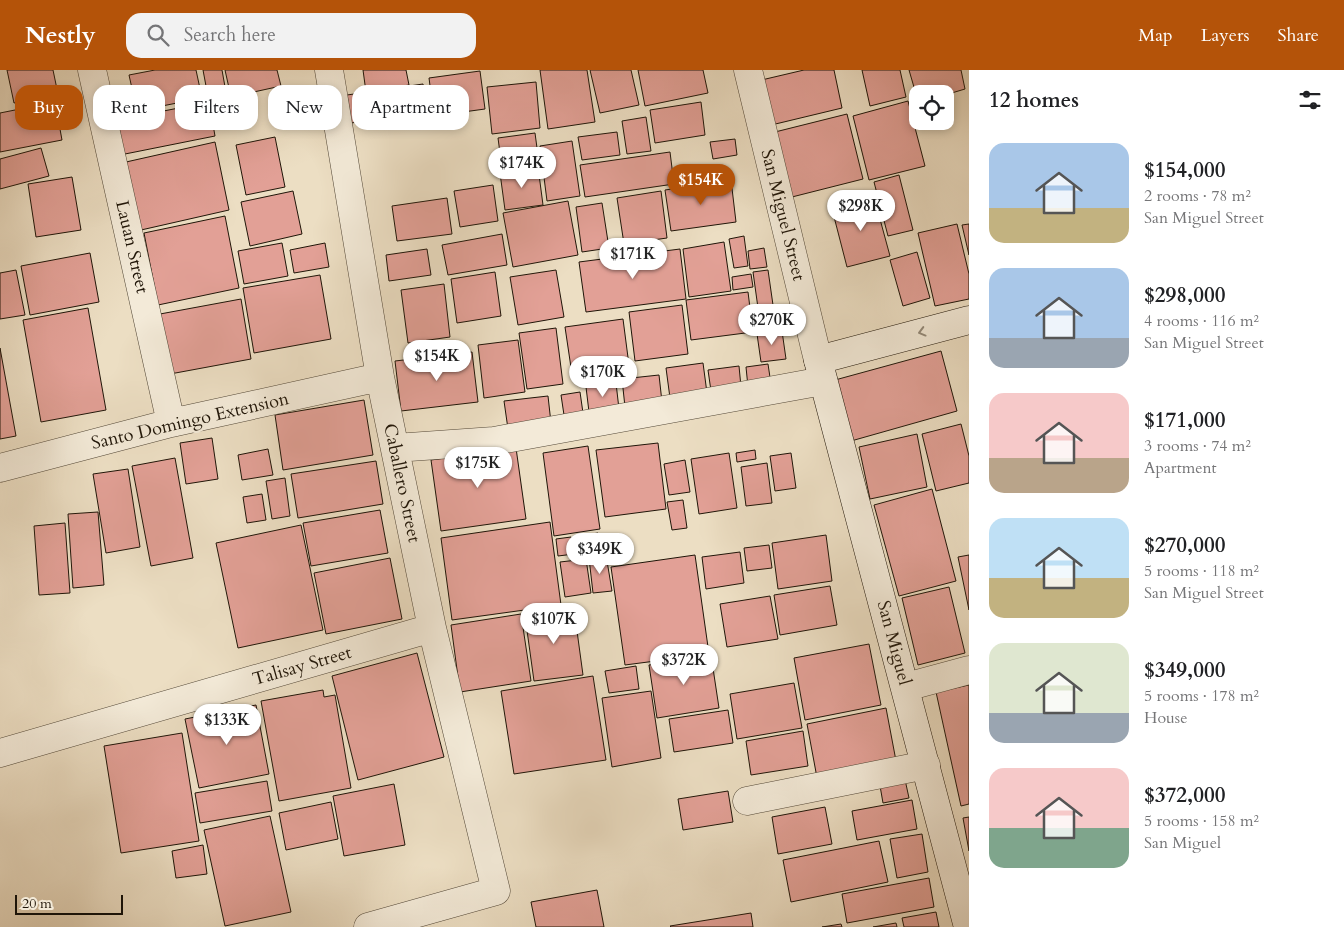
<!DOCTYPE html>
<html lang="en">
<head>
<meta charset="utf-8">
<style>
  body { margin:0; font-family:Cardo,serif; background:#f2f2f2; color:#202124; height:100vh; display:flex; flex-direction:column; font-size:19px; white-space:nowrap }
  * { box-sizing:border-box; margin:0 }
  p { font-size:16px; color:#757577 }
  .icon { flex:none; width:28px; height:28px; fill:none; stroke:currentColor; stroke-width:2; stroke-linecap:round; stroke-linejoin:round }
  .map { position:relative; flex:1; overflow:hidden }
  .drawer { display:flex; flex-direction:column; background:#fff; width:375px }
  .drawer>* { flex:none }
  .hud { position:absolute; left:15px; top:15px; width:475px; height:45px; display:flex; gap:10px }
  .buttons { position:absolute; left:909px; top:15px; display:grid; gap:10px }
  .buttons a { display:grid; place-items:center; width:45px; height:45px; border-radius:10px; background:#fff; box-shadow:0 2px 8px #0003; font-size:25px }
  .scale { position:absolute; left:15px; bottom:12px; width:108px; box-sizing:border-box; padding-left:5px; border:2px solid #1f1508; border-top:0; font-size:14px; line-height:18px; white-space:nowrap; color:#1f1508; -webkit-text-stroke:4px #f3ead8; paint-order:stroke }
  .price { position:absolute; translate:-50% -42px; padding:0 11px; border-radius:18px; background:#fff; color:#222; font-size:16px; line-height:32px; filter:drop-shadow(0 1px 2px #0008) }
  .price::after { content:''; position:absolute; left:50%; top:30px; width:15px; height:11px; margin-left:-8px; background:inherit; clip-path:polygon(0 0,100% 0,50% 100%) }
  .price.current { background:#b45309; color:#fff }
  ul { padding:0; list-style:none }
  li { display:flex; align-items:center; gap:15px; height:125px; padding:0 20px }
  li span { display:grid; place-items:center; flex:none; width:140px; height:100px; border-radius:15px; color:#555 }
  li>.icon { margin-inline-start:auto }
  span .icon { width:60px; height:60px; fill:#fffc; stroke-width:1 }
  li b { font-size:21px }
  h2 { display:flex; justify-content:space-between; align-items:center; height:60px; padding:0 20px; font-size:21px }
  .chip { padding:0 18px; border-radius:15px; background:#fff; box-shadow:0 2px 8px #0003; font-size:18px; line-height:45px }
  .chip.current { background:#b45309; color:#fff }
  header { display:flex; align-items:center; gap:30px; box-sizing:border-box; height:70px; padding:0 25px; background:#b45309; color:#fff }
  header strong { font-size:24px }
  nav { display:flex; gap:28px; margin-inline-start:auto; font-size:18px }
  .search { width:350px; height:45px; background:#f2f2f2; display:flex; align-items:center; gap:12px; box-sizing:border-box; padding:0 18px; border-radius:15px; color:#757577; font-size:19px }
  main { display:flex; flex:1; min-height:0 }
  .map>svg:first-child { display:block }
  .building { fill:#e2a096; stroke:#1f1508 }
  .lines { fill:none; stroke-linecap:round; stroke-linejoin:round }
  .minor-casing { stroke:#524737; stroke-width:29 }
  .secondary-casing { stroke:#1f1508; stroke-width:29 }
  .minor { stroke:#f3ead8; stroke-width:28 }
  .secondary { stroke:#f3ead8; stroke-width:28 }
  .oneway { stroke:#948a7a }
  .labels { text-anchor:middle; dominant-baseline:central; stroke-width:4.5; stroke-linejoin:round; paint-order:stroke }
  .street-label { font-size:18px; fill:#1f1508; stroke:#f3ead8 }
</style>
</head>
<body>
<header>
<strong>Nestly</strong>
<div class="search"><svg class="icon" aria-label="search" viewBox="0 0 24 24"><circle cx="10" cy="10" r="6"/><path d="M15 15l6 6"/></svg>Search here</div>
<nav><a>Map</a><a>Layers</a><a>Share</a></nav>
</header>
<main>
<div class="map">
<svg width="969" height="857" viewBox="0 0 969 857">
  <rect width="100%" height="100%" fill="#ecdec3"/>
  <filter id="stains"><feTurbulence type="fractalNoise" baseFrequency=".004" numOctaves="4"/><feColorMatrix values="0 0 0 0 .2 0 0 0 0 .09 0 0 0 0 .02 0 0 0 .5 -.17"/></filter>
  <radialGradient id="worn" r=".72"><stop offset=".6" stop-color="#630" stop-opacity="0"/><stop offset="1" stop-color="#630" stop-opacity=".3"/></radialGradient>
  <path class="building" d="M7,0h46l5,24 -44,9z
    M155,0h41l6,28 -65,13 -8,-36z
    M203,0h19l5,28 -18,4z
    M225,0h52l4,16 -50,11z
    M363,0h43l3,15 -43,7z
    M540,0h47l8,52 -47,7z
    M590,0h41l8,35 -39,8z
    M638,0h65l5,23 -63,13z
    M804,0h30l8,38 -79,19 -10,-45z
    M862,0h38l6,27 -36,9z
    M909,0h52l4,19 -20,6 -27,-1v7z
    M480,1l5,38 -51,7 -5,-38z
    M536,12l4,46 -48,6 -5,-47z
    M423,14l4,28 -76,11 -4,-28z
    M908,31l17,65 -56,14 -16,-64z
    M55,32l7,38 -62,12v-39z
    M209,32l6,34 -95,19 -7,-34z
    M701,32l4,33 -50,8 -5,-33z
    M847,44l16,65 -79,20 -17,-65z
    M646,47l5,34 -24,3 -5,-33z
    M617,62l3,23 -38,5 -4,-23z
    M535,63l4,30 -37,5 -4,-30z
    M275,67l10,50 -39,8 -10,-50z
    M735,69l2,16 -24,4 -3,-17z
    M572,71l8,55 -33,5 -7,-55z
    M215,72l14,68 -88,20 -15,-68z
    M41,78l8,28 -49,13v-30z
    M670,82l4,32 -89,13 -5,-32z
    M538,97l5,38 -38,5 -5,-37z
    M899,105l14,55 -25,6 -14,-54z
    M72,107l9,53 -45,7 -8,-53z
    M731,110l5,42 -65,9 -6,-41z
    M493,115l5,36 -38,6 -6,-36z
    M293,121l9,43 -52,12 -9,-44z
    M661,121l6,47 -43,6 -7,-46z
    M874,127l16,59 -43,11 -15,-58z
    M447,128l5,36 -55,7 -5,-35z
    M568,131l10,54 -65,12 -10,-54z
    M602,133l7,45 -27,4 -6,-45z
    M225,146l14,72 -81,17 -14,-72z
    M957,154l12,50v25l-34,7 -17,-73z
    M969,154v31l-7,-30z
    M502,164l5,31 -59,10 -6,-30z
    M744,166l4,30 -14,2 -5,-29z
    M724,172l7,49 -42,6 -6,-48z
    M282,173l6,33 -44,8 -6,-33z
    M325,173l4,24 -35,6 -4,-23z
    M764,178l3,19 -17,2 -2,-18z
    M427,179l4,26 -42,6 -3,-26z
    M680,179l6,50 -100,13 -7,-50z
    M917,182l13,46 -27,8 -13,-46z
    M90,183l9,49 -69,13 -9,-49z
    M16,200l9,45 -25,4v-46z
    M556,200l8,47 -46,8 -8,-48z
    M768,200l5,35 -15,3 -5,-36z
    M495,202l6,44 -44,7 -6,-44z
    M751,204l2,13 -20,3 -1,-13z
    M320,205l11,64 -77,14 -11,-65z
    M444,214l6,53 -42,6 -7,-53z
    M748,222l5,40 -62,8 -5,-40z
    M241,229l10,60 -81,15 -10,-60z
    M682,235l6,49 -53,7 -6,-49z
    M88,238l18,102 -65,12 -18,-102z
    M779,238l2,17 -23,4 -2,-18z
    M623,249l7,54 -57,8 -8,-54z
    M556,258l7,56 -36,5 -8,-56z
    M782,261l4,28 -25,3 -4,-28z
    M518,270l7,52 -41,6 -6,-53z
    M0,278l16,88 -16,3z
    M941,281l16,60 -106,30 -16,-61z
    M472,282l6,50 -77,9 -6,-50z
    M703,293l4,30 -37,5 -4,-30z
    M768,294l3,20 -23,3 -2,-20z
    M739,296l2,21 -30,4 -3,-21z
    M659,305l3,27 -37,5 -3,-28z
    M616,313l3,26 -30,3 -3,-25z
    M580,322l3,21 -19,2 -3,-20z
    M548,326l3,27 -43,6 -4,-28z
    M364,330l9,55 -90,15 -8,-55z
    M961,354l8,32v27l-33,8 -14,-57z
    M917,364l10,53 -57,12 -11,-52z
    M212,368l6,41 -32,5 -6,-41z
    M658,373l8,66 -61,8 -9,-67z
    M588,376l12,83 -46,7 -11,-83z
    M516,378l10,71 -85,12 -10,-71z
    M268,379l5,26 -31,5 -4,-25z
    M755,380l1,9 -19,3 -1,-9z
    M729,383l8,55 -38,6 -8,-55z
    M791,383l5,35 -21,3 -5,-35z
    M175,388l18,100 -42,8 -19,-100z
    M685,390l5,32 -21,3 -5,-31z
    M376,391l7,43 -85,14 -7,-44z
    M767,393l5,40 -26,3 -5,-39z
    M128,399l12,78 -34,6 -13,-79z
    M285,408l5,38 -18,3 -6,-38z
    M932,419l24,92 -57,15 -25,-91z
    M262,424l4,26 -19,3 -4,-26z
    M683,430l4,28 -15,2 -5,-28z
    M380,440l8,43 -77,13 -8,-43z
    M98,442l6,73 -31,3 -5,-74z
    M550,452l11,83 -109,15 -11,-82z
    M65,453l5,70 -31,2 -5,-69z
    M301,455l22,105 -85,18 -22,-105z
    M598,463l3,19 -25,3 -2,-18z
    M826,465l6,46 -54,8 -6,-46z
    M571,467l3,17 -16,2 -2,-17z
    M769,475l3,23 -25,3 -3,-23z
    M740,482l4,31 -38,6 -4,-32z
    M606,485l6,36 -19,2 -4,-35z
    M695,485l14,99 -84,11 -14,-98z
    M969,485v55l-11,-53z
    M390,488l12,61 -76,15 -12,-61z
    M586,489l5,34 -26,4 -5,-35z
    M830,516l7,39 -57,10 -6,-40z
    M949,517l16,66 -47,12 -16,-67z
    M770,526l8,43 -51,8 -7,-43z
    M574,539l9,66 -49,6 -9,-65z
    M521,544l10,67 -71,11 -9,-67z
    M869,574l12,61 -76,15 -11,-62z
    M417,583l27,104 -86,23 -26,-104z
    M711,585l8,53 -62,10 -8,-53z
    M636,596l3,23 -30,4 -4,-22z
    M593,606l13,84 -92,14 -13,-83z
    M794,613l8,45 -65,11 -7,-45z
    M969,615v119l-8,2 -25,-114z
    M323,620l1,7 11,-2 16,93 -72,13 -18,-100z
    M651,621l10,67 -49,9 -10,-69z
    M256,635l13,69 -70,14 -14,-69z
    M886,638l11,58 -79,17 -11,-59z
    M728,640l5,33 -59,9 -5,-33z
    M803,661l5,35 -57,9 -5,-34z
    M182,663l17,108 -78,12 -17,-107z
    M904,705l5,23 -26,5 -4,-23z
    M267,711l5,30 -72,12 -5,-30z
    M394,714l11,61 -61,11 -11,-60z
    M728,721l5,31 -50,8 -5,-31z
    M912,730l5,29 -60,11 -5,-29z
    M331,732l7,37 -52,11 -7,-37z
    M825,737l7,37 -54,10 -6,-37z
    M270,746l21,96 -66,14 -21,-96z
    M969,747v34l-6,-33z
    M922,764l6,38 -31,6 -7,-39z
    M879,771l9,41 -97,20 -8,-42z
    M203,775l4,29 -31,4 -4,-27z
    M929,808l5,29 -87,16 -5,-29z
    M597,820l7,37h-68l-5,-25z
    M936,842l3,15h-35l-2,-9z
    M751,843l2,14h-82l-1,-1z
    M896,853l1,4h-24z
    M841,854l1,3h-20z"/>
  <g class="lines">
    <defs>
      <path id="minor" d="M92,0l79,353
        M329,0l51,307 52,251 64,263 -128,36
        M748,0l70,290
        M395,378l99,-7 329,-60
        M0,398l171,-45 209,-46
        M906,617l63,-17
        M0,683l432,-125
        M747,731l179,-36"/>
      <path id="secondary" d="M968,857l-150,-567 151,-40"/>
    </defs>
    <use href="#minor" class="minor-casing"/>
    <use href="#secondary" class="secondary-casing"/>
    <use href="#minor" class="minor"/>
    <use href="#secondary" class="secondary"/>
  </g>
  <defs><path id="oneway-chevron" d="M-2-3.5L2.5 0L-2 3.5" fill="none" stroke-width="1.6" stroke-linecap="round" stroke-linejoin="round" transform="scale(1.25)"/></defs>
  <use class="oneway" href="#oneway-chevron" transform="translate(922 262) rotate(165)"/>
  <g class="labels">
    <g class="street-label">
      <text transform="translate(783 145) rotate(76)">San Miguel Street</text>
      <text transform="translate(132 177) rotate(77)">Lauan Street</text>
      <text transform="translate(190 351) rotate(-13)">Santo Domingo Extension</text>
      <text transform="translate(402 413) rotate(78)">Caballero Street</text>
      <text transform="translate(894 573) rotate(75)">San Miguel</text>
      <text transform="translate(302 596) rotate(-16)">Talisay Street</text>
    </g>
  </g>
  <rect width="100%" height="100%" filter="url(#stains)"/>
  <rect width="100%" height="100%" fill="url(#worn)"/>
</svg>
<div class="buttons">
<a><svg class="icon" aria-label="locate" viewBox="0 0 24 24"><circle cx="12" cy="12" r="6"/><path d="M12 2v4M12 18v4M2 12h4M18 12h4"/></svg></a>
</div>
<div class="scale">20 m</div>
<b class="price" style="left:522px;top:119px">$174K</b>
<b class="price current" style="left:701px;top:136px">$154K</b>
<b class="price" style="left:861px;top:162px">$298K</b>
<b class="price" style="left:633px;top:210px">$171K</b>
<b class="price" style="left:772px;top:276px">$270K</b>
<b class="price" style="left:437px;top:312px">$154K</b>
<b class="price" style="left:603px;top:328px">$170K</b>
<b class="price" style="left:478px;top:419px">$175K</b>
<b class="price" style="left:600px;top:505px">$349K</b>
<b class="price" style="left:554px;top:575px">$107K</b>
<b class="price" style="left:684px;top:616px">$372K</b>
<b class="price" style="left:227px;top:676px">$133K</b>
<div class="hud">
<a class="chip current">Buy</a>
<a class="chip">Rent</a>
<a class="chip">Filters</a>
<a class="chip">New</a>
<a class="chip">Apartment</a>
</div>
</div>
<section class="drawer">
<h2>12 homes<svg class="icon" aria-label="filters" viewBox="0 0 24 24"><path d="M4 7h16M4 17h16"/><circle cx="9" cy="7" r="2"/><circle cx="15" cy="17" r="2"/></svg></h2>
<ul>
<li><span style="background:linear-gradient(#a9c7e8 65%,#c2b280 0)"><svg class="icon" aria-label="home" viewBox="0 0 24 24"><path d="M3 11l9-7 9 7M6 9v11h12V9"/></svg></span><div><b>$154,000</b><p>2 rooms · 78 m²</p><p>San Miguel Street</p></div></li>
<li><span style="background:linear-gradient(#a9c7e8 70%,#9aa5b1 0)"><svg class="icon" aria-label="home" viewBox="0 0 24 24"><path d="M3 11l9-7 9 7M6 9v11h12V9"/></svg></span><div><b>$298,000</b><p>4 rooms · 116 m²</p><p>San Miguel Street</p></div></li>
<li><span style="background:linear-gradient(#f6c9c9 65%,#b9a48a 0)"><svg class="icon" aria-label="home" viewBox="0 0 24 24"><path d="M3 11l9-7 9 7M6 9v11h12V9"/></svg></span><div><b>$171,000</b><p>3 rooms · 74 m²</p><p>Apartment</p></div></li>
<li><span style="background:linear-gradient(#bfe0f5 60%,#c2b280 0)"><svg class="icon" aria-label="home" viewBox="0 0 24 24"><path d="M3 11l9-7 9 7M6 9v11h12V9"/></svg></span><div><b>$270,000</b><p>5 rooms · 118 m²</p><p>San Miguel Street</p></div></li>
<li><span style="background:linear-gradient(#dfe7d0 70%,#9aa5b1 0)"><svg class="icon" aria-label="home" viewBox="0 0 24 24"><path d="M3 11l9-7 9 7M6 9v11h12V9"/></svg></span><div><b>$349,000</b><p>5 rooms · 178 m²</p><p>House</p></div></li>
<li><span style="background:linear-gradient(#f6c9c9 60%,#7fa58c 0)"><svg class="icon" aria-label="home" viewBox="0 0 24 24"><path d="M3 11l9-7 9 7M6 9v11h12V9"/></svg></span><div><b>$372,000</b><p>5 rooms · 158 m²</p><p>San Miguel</p></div></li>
</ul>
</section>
</main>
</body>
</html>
